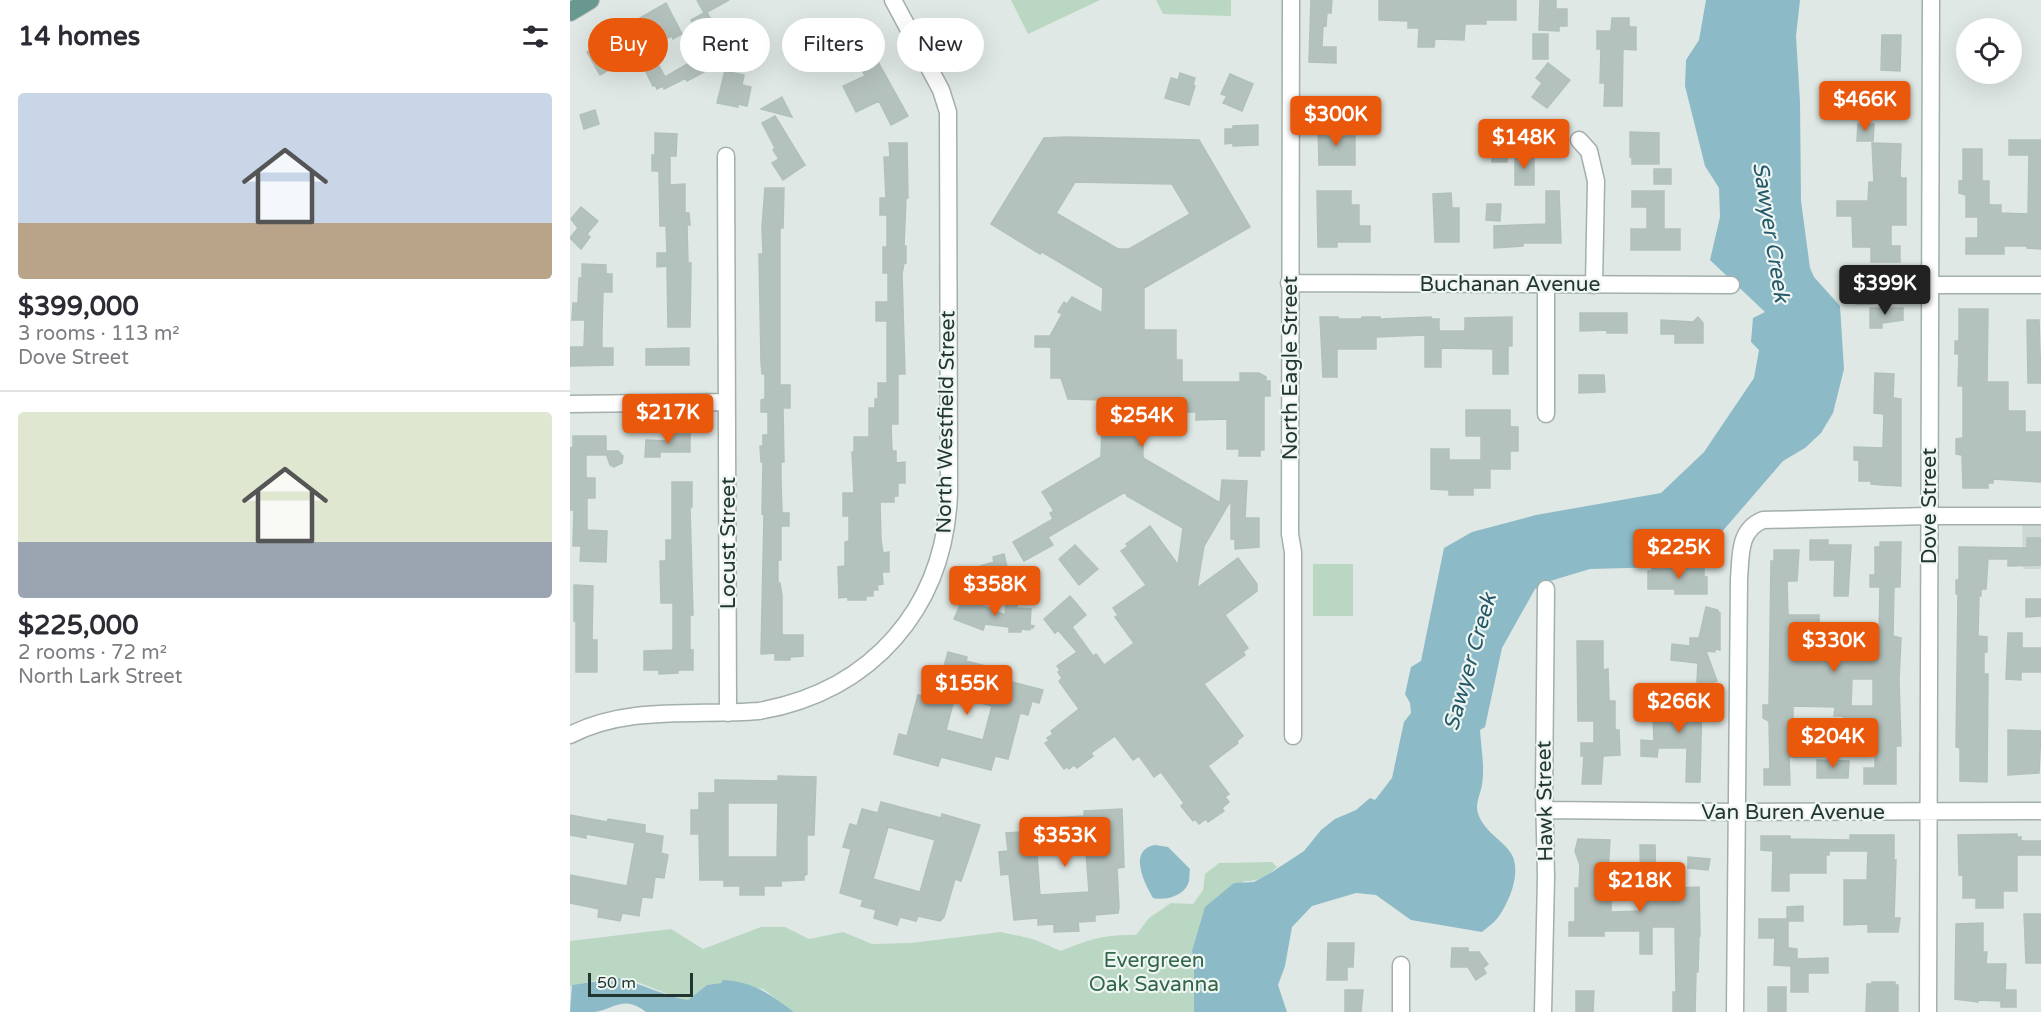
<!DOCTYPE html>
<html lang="en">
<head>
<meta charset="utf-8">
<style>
  body { margin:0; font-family:"Varela Round",sans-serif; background:#f7f7f7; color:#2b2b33; height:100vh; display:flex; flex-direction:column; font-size:22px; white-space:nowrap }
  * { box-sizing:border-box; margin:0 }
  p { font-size:20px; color:#7c7c81 }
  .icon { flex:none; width:33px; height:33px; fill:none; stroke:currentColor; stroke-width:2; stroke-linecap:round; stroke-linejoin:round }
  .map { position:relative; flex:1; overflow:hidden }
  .drawer { display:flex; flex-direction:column; background:#fff; width:570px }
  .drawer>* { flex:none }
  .top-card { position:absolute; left:18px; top:18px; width:570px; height:54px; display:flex; gap:12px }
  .buttons { position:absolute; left:1386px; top:18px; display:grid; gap:12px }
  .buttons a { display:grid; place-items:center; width:66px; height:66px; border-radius:50%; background:#fff; box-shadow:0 6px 24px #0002; font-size:30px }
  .scale { position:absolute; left:18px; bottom:15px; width:105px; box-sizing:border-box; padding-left:6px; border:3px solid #223632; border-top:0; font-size:16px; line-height:21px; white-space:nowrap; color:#223632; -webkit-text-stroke:4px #eef5f2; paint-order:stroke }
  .price { position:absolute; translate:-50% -51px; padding:0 14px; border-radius:6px; background:#ea580c; color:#fff; font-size:20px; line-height:39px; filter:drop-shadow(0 2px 3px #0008) }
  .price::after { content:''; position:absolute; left:50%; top:36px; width:18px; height:14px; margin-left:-9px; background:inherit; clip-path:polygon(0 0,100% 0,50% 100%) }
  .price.selected { background:#222; color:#fff }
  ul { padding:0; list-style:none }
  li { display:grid; align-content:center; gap:12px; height:318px; padding:0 18px }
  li+li { border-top:2px solid #e1e1e2 }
  li span { display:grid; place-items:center; height:186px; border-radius:6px; color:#555 }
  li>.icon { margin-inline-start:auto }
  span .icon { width:108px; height:108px; fill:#fffc; stroke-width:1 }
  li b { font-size:26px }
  h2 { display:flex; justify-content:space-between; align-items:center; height:72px; padding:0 18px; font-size:26px }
  .tag { padding:0 21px; border-radius:27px; background:#fff; box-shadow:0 6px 24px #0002; font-size:21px; line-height:54px }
  .tag.selected { background:#ea580c; color:#fff }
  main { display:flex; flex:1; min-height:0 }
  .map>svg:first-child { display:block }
  .built { fill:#cdd7d3 }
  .green { fill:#bad7c3 }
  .water { fill:#8dbac7 }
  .building { fill:#b4c2bd; stroke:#b2c0bb; stroke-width:1.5; fill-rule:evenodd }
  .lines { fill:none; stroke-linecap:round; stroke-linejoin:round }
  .street-casing { stroke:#a3afab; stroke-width:19 }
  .primary-casing { stroke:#bdc3c2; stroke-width:20 }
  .street { stroke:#fff; stroke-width:16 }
  .primary { stroke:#68988f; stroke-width:18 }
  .labels { text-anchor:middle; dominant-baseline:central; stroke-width:4.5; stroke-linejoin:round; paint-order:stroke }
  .street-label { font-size:21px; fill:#223632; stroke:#eef5f2 }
  .park-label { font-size:21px; fill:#32674a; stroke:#eef5f2 }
  .water-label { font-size:22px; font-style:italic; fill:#245969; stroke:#eef5f2 }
</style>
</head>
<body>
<main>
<section class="drawer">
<h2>14 homes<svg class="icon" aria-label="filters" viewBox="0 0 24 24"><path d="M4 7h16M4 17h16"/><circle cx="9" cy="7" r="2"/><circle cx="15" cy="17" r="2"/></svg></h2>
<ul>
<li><span style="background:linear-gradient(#c9d6e8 70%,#b9a48a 0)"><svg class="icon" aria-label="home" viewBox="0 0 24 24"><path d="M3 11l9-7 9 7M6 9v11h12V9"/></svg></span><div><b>$399,000</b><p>3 rooms · 113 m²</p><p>Dove Street</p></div></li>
<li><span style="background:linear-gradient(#dfe7d0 70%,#9aa5b1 0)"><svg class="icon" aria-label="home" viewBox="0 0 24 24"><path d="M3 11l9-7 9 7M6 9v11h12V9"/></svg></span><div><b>$225,000</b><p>2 rooms · 72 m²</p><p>North Lark Street</p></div></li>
</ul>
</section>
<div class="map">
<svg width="1471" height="1012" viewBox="0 0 1471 1012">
  <rect width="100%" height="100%" fill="#dfe8e4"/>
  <path class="built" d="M1452,516h19v53h-18z"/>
  <path class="green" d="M441,0h89l-72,34z
    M586,0h75v16l-68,-2z
    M743,564h40v52h-40z
    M702,862l5,5c-10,9 -20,15 -33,14l-52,70 2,19v42h-400l-31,-23 -41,-6 -15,2 -19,15c-24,-4 -46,-20 -69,-22 -15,-2 -32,6 -47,7l-2,2v-46l101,-12 32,20 58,-22h24l24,12 34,-7 29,12 39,-1 90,-11 32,7 28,12c28,-12 44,-17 75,-16l13,-17 22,-15 22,1 10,-14 2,-16 14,-11z"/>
  <path class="water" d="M1136,0h94l-4,36 4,66 1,99 9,67 4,9 26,29 4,63 -11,44 -12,20 -16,15 -22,13 -69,80 -36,12 -1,11 -12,3 -75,2 -40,12 -15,8 -33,59 -17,79 -5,3c1,18 5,36 2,55 -2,11 -8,20 -3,31 6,16 27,27 33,39 9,18 -2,45 -13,61 -4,6 -11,11 -17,16l-71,-12 -35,-25 -20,-2 -44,13 -20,21 -7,39 -7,19 9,27h-93v-42l-2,-19 13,-44 29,-24 20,-1 18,-10 32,-21 17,-21 14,-11 21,-9 14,-12 5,2 17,-22 12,-56 7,-9 -1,-10 -5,-9 6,-27 10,-6 23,-113 28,-16 64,-17 125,-22 43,-41 50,-74 5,-28 -8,-8 2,-24 12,-6 -55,-52 10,-43 -1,-29 -14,-22 -20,-80 1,-26 13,-20z
    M585,845l13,2 22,22c-1,5 0,11 -2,15 -5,12 -23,17 -35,14 -8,-14 -26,-48 2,-53z
    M49,978c23,6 45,18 69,22l19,-15 14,-2 2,-3c31,2 47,14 71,32h-148c-22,-17 -30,-4 -51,0 -8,0 -17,0 -25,0l2,-27z"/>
  <path class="building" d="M127,0h32l-22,12 6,12 -15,9 -7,-13 13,-7z
    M741,0h21l-1,13h-4l-1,13 -3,-1 -1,22h14v16l-27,-1z
    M809,0h137v20h-30v4h-21l-1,16 -29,-1 -1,8h-16l1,-19h-11v-7l-29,-1z
    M970,0h16v9h11v17h-8v5l-20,-1z
    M96,3l16,31 -9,5 -1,-3 -4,2 -3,-7 -52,30 3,5 -16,9 -13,-23 6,-3 -2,-3z
    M1042,18h17v9h7v23l-13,-1 -1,57h-18l1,-23h-5l1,-34h-4v-18h14z
    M247,30l13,23 -18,10 -13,-22z
    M963,34h15v25h-15z
    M1312,35h19l-1,36 -19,-1z
    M302,51l36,65 -17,9 -12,-24 -23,11 -13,-26 22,-10 -8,-16z
    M126,59l8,13 -17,9 -1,-3 -22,11 -1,-3 -6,3 -2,-4 -2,1 -7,-14 13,-6 6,11z
    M978,63l22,17 -23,28 -15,-11 10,-14 -6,-5z
    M155,71l19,4 -2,10 9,2 -4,19 -9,-2v3l-21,-4z
    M610,73l15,5 -2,7 2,1 -6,19 -24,-7 6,-20 7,2z
    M660,74l23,10 -11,27 -19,-8 4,-7 -6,-2z
    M1260,92h19v12h-19z
    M212,97l10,20 -31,-8z
    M25,110l4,14 -15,5 -4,-14z
    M205,116l30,49 -22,15 -11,-17 7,-4 -6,-9 2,-2 -13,-25z
    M1288,124h16l-1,17h-16z
    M688,125v20l-25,1v-3l-8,1v-15h8v-3z
    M770,125v3h2v8h13v29h-36l-1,-39z
    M1060,132l29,1v31h-27v-7h-2z
    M85,133l22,1 -1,22h-6v29l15,-1v29h4l1,12h-3l1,38h3l-1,64h-22l-1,-61 -10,1v-14h10l-1,-27h-6l-1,-55h-7v-16h3z
    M497,137l132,3 51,87 -106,61v42h32v30h6v22h58v-9h19l7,4v4h4v15h-6v54h-4v6h-21v-7h-12v-30l-31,1v-8h-22v10h-31v36l77,45 2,-23 25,1 -2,37h14v29l-24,2v-10h-4v-39l-27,46 -7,42 41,-30 19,26v7l-32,24 23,33 -5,4 2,3 -41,29 39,52 -6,5 1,2 -30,23 21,28 -4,3 4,5 -7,6 2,3 -16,11 -2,-3 -7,5 -4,-5 -2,2 -12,-15 3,-3 -23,-31 -7,5 -15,-21 -6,4 -18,-24 -24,17 2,3 -16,12 -3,-3 -5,4 -2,-2 -3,2 -19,-26 4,-2 -2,-3 6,-4 -2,-3 28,-22 -20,-28 3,-3 -4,-6 2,-2 -3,-4 20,-14 -19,-22 -3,3 -11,-14 26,-23 16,19 -14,12 21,29 3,-2 8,11 30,-22 -19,-26 3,-2 -5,-7 33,-23 -25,-34 7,-5 -2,-2 24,-18 28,39 5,-37 -56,-32 -2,-4 -77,45 5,8 -29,16 -11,-19 40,-23 -3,-6 4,-2 -12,-19 59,-35 2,-57 -35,-1 -7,-21h-10v-31h-16v-11h15l12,-22 -4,-2 6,-10 3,2 5,-7 30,16 1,-25 -61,-36 -2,2 -49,-30 53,-86zM505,182l97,2 18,30 -61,35h-11l-62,-36z
    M1439,140h32v109l-14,-1v-2h-23v8h-38v-16h12v-21h-12v-22l-7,-2v-12h4v-32h19v32h7v24h12v8l27,1 1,-59h-20z
    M319,143h18l1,55h-2l-2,48h2v17h-2l-2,11 3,100h-7v50h-7l1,27h4v12l9,-1v21h-7v13h-4v6h-14l1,38 2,13 6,-1v20h-7l1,12 -6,1 1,5h-5v6h-7v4h-18v-3l-9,1 -1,-31 7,-1v-24l4,-1v-25h-6v-23h11l-2,-41h2v-15h15v-29h6v-9h3v-16h9v-62h-11v-19h12v-29h-5v-26h4v-32h-7v-17h6l-2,-41h6z
    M1302,143l29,1 -1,32 1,2h5v47h-15v21h9v16h-29v-15h-18l-1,-31h-15v-15h31l1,-19h5z
    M923,149h15l-1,13h-15z
    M945,155l19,1v29h-19z
    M1084,169h17v15h-17z
    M195,188h19l-1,40h-3v157h10v23h-7l1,54h-3v22l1,29h7v13h-8v34h-3v23h2l2,13v39h21v21l-13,1v3h-15v-7l-14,1 3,-139 -2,-1 1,-52h-2l-1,-16h3v-11h5v-23h-7v-12l4,-1v-25h-3l-1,-12 -2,-108h4l-1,-27z
    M747,191h34v14h8v21h11v16h-33v5h-19z
    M976,191h13l2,52h-38v3l-29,2v-22l52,-2z
    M1062,191h32v38h16v21h-49v-21h16v-22h-15z
    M881,193l1,15h7v34h-24l-2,-48z
    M917,204h14l-1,17 -14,-1z
    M11,207l17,14 -11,13 3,3 -9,12 -11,-11 8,-10 -7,-9z
    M12,264l24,1v9h6v18h-9l-1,37v19h11v17l-43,1v-19h14l1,-27h-13l1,-17h5l1,-25h3z
    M1285,287h18v17h-17z
    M1300,308h33v12l-21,3v5h-12z
    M1389,309h29l-1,73h21v29h17v21h16v50l-48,-3v4h-5v5h-25l-1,-33 -6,-1v-15l7,-1v-52h-5l1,-32h-4v-13h4z
    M1010,313h47v20h-20v-3l-27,1z
    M750,317h18v2h24v-2h18v2l51,-2v2h8v12h26v-13l47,-1v29h-4v28h-15v-25l-52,-1v19h-16v-32l-49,2v12h-39v28h-14z
    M1128,317l5,6v20h-28v-9h-14v-14l32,2z
    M1457,320h12l2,63h-13z
    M119,348v17h-43v-16z
    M1305,373l19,1 -1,24 8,1v87l-19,-1 -11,-1v-3h-12v-21h-5v-13l29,1 1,-34 -10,-1z
    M1009,375h25l1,17 -26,1z
    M896,410h44v17h8v24h-8v18h-20v19h-17v7h-24v-5l-18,-1v-40h18v11h32v-24h-15z
    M97,434h23v18h-30v5h-15l1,-17 21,1z
    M3,436h33v15h12l5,5 -1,7 -8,4 -4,-2 -4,-12v2h-20v23h9v20h-8v32l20,1 -1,31 -26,-1 1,-15h-8l1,-36h-4v-62l3,-1z
    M102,482h20v25h-2l3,108h-3v35h3v20h-15v3l-19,1v-4h-15v-19l29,-1v-47h-12l-1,-42h6v-21h6z
    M1457,538h14v27l-33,1v-7h-20l-2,30h-5v7h-2l-1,40 9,1v15h-3v22h4l-1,108 -27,-1v-33l-4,-1 2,-153h-2v-14h3v-33l68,1z
    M1240,540h18v5h23l-3,51h-14l1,-36h-25z
    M1310,542h21l-1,45h-6l-1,49 8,2 -2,42 2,66h-5v38h-32v-16h11v-28l-32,-1 1,-23h-10l1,-9 -42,-1v25h6l1,12 22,1v13h-33l1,28h-26v-16h6l-1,-48 -6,-3v-13h6l2,-144h3v-11h25l-2,31h-10l1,34h31v18h34v3l23,1 3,-1 1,-49h-10v-12h5v-28h5zM1282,679h21v27h-22z
    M505,545l23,24 -19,16 -20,-26z
    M434,554l6,26 -26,6 -4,-20 14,-4 -1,-5z
    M1082,568l52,1v8h3v17h-32v-5h-27v-18h4z
    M4,585l19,1 -1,54h5v32h-21v-51h-2z
    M1456,599h15v17l-15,1z
    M392,601l13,5 1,-3 29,12 1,-14 11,1v6l14,1 -1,16 4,1 -1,2h-3v2l-9,-1v3h-12v-5l-24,-3 -2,6 -29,-11z
    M1136,607l12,3v2l2,1v37l-5,-1v3l-9,-1 11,30 -3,1h-17l1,-19 -27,-3 1,-16 18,2v-8h9z
    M1438,633h14v15h19v24h-20v8l-15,-1z
    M1007,641h26v29l5,-1 1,32h6v29h4l1,25 -17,1 -2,28h-19l2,-28h-3v-13h13v-22h-16z
    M378,652l19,5 -1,4 36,9 -2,9 43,11 -4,13 -7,-2 -4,14 -8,-2 -12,46 -13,-3 -4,14 -50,-13 -3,9 -44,-12 5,-20 8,2 11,-41 8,2 4,-12 8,2zM385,696l37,10 -9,34 -37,-10z
    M1104,698h28l-2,84h-14l1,-34h-29l-1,9 -16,-1v-16l13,1 -1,-26 21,-1z
    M1438,730l33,1 -2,42 -31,2z
    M1247,760l32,1 -1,17h-31z
    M208,776l38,1 -2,58h-7v39l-3,2v4l-23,1v5h-17v9h-24v-9h-16v-6h-24l-1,-46h-8v-24h8v-17h16v-13l63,1zM158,803h50l-1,54h-49z
    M311,802l60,16 1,-4 38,11 -19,56 -6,-2 -11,38 -4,4 -22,-5 -2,5 -16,-4 -3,8 -23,-7 2,-8 -15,-4 2,-6 -23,-7 11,-44 -8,-2 7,-23 7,2 5,-17 16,4zM318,827l47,13 -15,52 -47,-13z
    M552,809l2,58 -7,1 2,39 -1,6 -23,2v6l-17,1 1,9 -25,1v-8l-16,1v-7l-24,2 -5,-46 -8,1 -2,-23 9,-1 -2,-18 16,-1 -1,-12 63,-4v-5zM515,838l4,54 -49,3 -4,-54z
    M0,815l37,7 1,-3 37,6v8l18,3 -2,17 7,2 -4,23 -9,-1 -3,21 -10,-1 -3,19 -17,-3 -2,8 -22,-4 1,-8 -29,-6v-28l57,11 8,-43 -49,-9v4l-16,-3z
    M1447,834v3h4v4h20v14h-24v36h-14v17h-27v-10h-13v-23h-4v-3l-1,-37z
    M1280,835h44v25h2l-2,58h6l-2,14h-30v-8l-24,1v-45h23l1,-29h-39v4h-3v18h-37v18h-17l1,-40 -12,-1v-14h29v3l60,1z
    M1008,839l32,1 -2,32h4l-1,40 30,-1 -1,-66h15l1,44 43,-2 1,49h-1l-1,36h-2l-1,40h-22v-20h3l-1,-65h-23v27h-12v-23h-36v5h-35v-14h6v-34h4l1,-23 -5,-14z
    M1118,857l22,2 -2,11 -20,-2z
    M1233,906v15h-15v27l9,1v10l31,-1v15h-20v19h-17v-26l-17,-1 1,-27h-16v-19h28v-12z
    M1454,914h17v49h-15z
    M1413,923v29h4l-1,12h20l-1,26h11v17h-15v-6l-23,-1v2l-23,-3 1,-75z
    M758,943h26l-1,24h-6v13h-20z
    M882,948h16v4h11l9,12 -5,4 3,5 -10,7 -8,-13h-17z
    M1302,982h23v3h3v27h-32l1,-28h5z
    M1198,987h18v25h-18z
    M775,990h18l-2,22h-16z
    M1006,991h18l-1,21h-17z"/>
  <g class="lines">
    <defs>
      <path id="street" d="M721,0l-1,534 3,18v184
        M1009,140l10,11 7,30 -2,104
        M156,156l2,557
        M719,283l442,2
        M1360,285h111
        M0,404l157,-2
        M976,414v-128
        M0,735c58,-30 126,-19 189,-24 113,-20 186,-103 190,-218l-1,-381 -7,-22 -48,-90
        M975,810l191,2 305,-1
        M831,965v47
        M973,1012l3,-135 -2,-85 2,-203
        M1165,1012l4,-433c2,-23 -1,-49 24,-59l165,-4h113
        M1358,1012l3,-1012"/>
      <path id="primary" d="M0,12l20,-12"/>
    </defs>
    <use href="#street" class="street-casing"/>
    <use href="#primary" class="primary-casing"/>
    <use href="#street" class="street"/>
    <use href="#primary" class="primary"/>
  </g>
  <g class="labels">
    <g class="street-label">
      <text x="940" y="284">Buchanan Avenue</text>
      <text transform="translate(720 368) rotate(-90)">North Eagle Street</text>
      <text transform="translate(376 422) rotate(-89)">North Westfield Street</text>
      <text transform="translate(1359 506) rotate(-90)">Dove Street</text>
      <text transform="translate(158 543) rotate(-90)">Locust Street</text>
      <text transform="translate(975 801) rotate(-91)">Hawk Street</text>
      <text x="1223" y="812">Van Buren Avenue</text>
    </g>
    <g class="park-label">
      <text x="584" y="960">Evergreen<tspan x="584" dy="24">Oak Savanna</tspan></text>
    </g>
    <g class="water-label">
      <text transform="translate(1201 232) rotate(81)">Sawyer Creek</text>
      <text transform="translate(900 662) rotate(-74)">Sawyer Creek</text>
    </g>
  </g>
</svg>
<div class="buttons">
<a><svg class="icon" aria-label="locate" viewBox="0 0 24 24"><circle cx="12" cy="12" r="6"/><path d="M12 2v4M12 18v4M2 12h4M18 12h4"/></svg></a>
</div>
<div class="scale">50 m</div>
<b class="price" style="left:1295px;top:132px">$466K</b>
<b class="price" style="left:766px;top:147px">$300K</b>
<b class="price" style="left:954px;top:170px">$148K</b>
<b class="price selected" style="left:1315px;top:316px">$399K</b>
<b class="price" style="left:98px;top:445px">$217K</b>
<b class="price" style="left:572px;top:448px">$254K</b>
<b class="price" style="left:1109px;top:580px">$225K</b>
<b class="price" style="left:425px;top:617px">$358K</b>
<b class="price" style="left:1264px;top:673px">$330K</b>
<b class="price" style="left:397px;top:716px">$155K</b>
<b class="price" style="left:1109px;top:734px">$266K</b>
<b class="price" style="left:1263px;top:769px">$204K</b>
<b class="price" style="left:495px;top:868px">$353K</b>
<b class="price" style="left:1070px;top:913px">$218K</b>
<div class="top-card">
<a class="tag selected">Buy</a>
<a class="tag">Rent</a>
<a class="tag">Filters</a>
<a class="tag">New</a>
</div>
</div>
</main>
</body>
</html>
